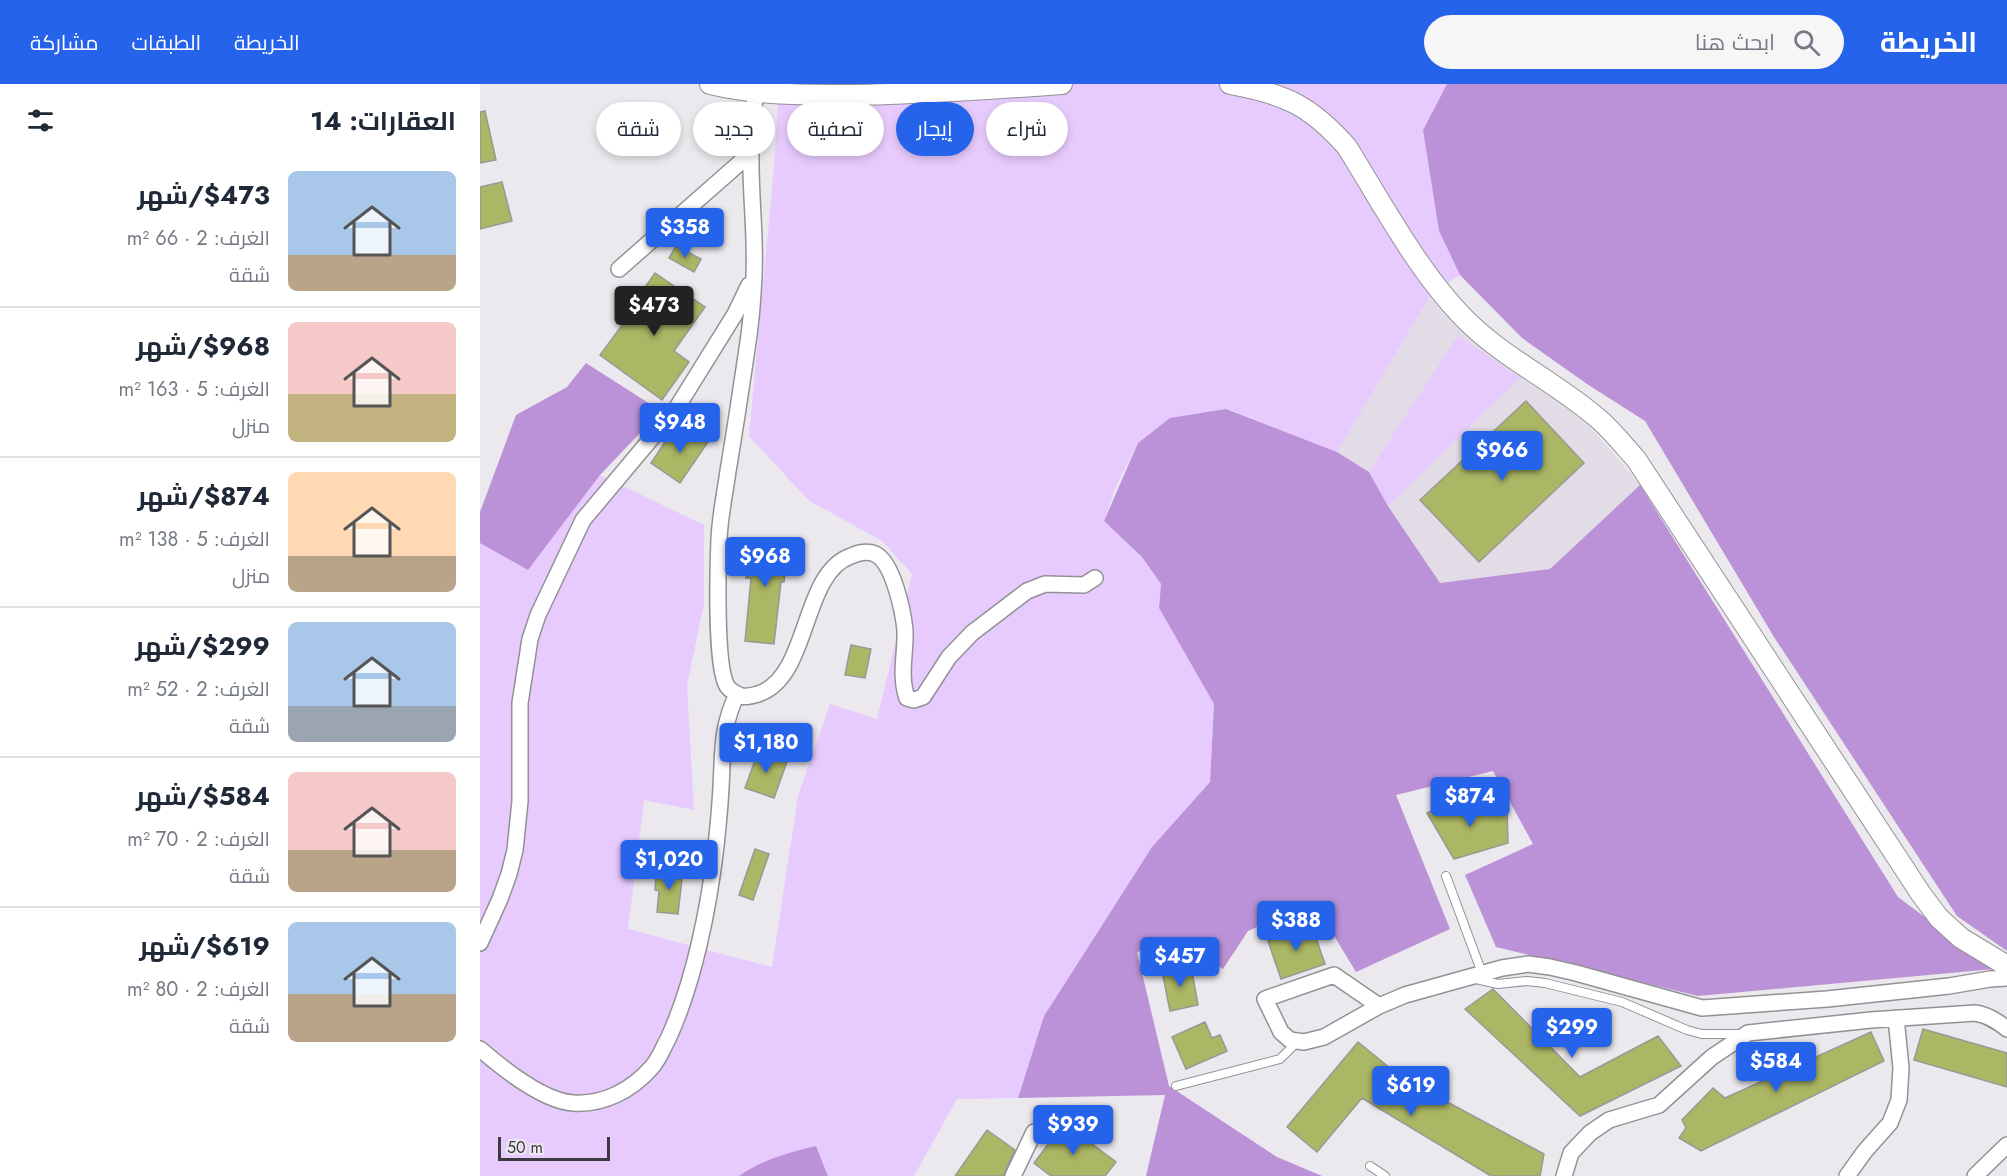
<!DOCTYPE html>
<html lang="ar">
<head>
<meta charset="utf-8">
<style>
  body { margin:0; font-family:Jost,Cairo,sans-serif; background:#f6f6f7; color:#1f2937; direction:rtl; height:100vh; display:flex; flex-direction:column; font-size:22px; white-space:nowrap }
  * { box-sizing:border-box; margin:0 }
  p { font-size:20px; color:#747a83 }
  .icon { flex:none; width:33px; height:33px; fill:none; stroke:currentColor; stroke-width:2; stroke-linecap:round; stroke-linejoin:round }
  .map { position:relative; flex:1; overflow:hidden; direction:ltr }
  .panel { display:flex; flex-direction:column; background:#fff; width:480px }
  .panel>* { flex:none }
  .hud { position:absolute; left:18px; top:18px; width:570px; height:54px; direction:rtl; display:flex; gap:12px }
  .scale { position:absolute; left:18px; bottom:15px; width:112px; box-sizing:border-box; padding-left:6px; border:3px solid #3b3a3c; border-top:0; font-size:16px; line-height:21px; white-space:nowrap; color:#3b3a3c; -webkit-text-stroke:4px #ebe9ed; paint-order:stroke }
  .price { position:absolute; translate:-50% -51px; padding:0 14px; border-radius:6px; background:#2563eb; color:#fff; font-size:20px; line-height:39px; filter:drop-shadow(0 2px 3px #0008) }
  .price::after { content:''; position:absolute; left:50%; top:36px; width:18px; height:14px; margin-left:-9px; background:inherit; clip-path:polygon(0 0,100% 0,50% 100%) }
  .price.active { background:#222; color:#fff }
  ul { padding:0; list-style:none }
  li { display:flex; align-items:center; gap:18px; height:150px; padding:0 24px }
  li+li { border-top:2px solid #e0e1e3 }
  li span { display:grid; place-items:center; flex:none; width:168px; height:120px; border-radius:9px; color:#555 }
  li>.icon { margin-inline-start:auto }
  span .icon { width:72px; height:72px; fill:#fffc; stroke-width:1 }
  li b { font-size:26px }
  h2 { display:flex; justify-content:space-between; align-items:center; height:72px; padding:0 24px; font-size:26px }
  .tag { padding:0 21px; border-radius:27px; background:#fff; box-shadow:0 3px 9px #0003; font-size:21px; line-height:54px }
  .tag.active { background:#2563eb; color:#fff }
  header { display:flex; align-items:center; gap:36px; box-sizing:border-box; height:84px; padding:0 30px; background:#2563eb; color:#fff }
  header strong { font-size:28px }
  nav { display:flex; gap:33px; margin-inline-start:auto; font-size:21px }
  .search { width:420px; height:54px; background:#f6f6f7; display:flex; align-items:center; gap:15px; box-sizing:border-box; padding:0 21px; border-radius:33px; color:#747a83; font-size:22px }
  main { display:flex; flex:1; min-height:0 }
  .map>svg:first-child { display:block }
  .built { fill:#e1dce6 }
  .green { fill:#e8cbfe }
  .forest { fill:#bb92d8 }
  .building { fill:#acb765; stroke:#989995; stroke-width:1.5 }
  .lines { fill:none; stroke-linecap:round; stroke-linejoin:round }
  .service-casing { stroke:#939195; stroke-width:10 }
  .minor-casing { stroke:#939195; stroke-width:18 }
  .tertiary-casing { stroke:#939195; stroke-width:22 }
  .service { stroke:#fff; stroke-width:8 }
  .minor { stroke:#fff; stroke-width:15 }
  .tertiary { stroke:#fff; stroke-width:20 }
</style>
</head>
<body>
<header>
<strong>الخريطة</strong>
<div class="search"><svg class="icon" aria-label="search" viewBox="0 0 24 24"><circle cx="10" cy="10" r="6"/><path d="M15 15l6 6"/></svg>ابحث هنا</div>
<nav><a>الخريطة</a><a>الطبقات</a><a>مشاركة</a></nav>
</header>
<main>
<div class="map">
<svg width="1527" height="1092" viewBox="0 0 1527 1092">
  <rect width="100%" height="100%" fill="#ebe9ed"/>
  <path class="built" d="M952,209l149,123 59,69 -90,84 -110,14 -52,-77 -19,-34 -32,-20z"/>
  <path class="green" d="M404,0h563l-24,46 16,101 21,44 -28,18 -95,159 -110,-43 -89,34 -24,48 -10,30 38,36 19,27 -2,24 55,96 -4,78 -58,65 -108,169 -26,82 -61,1 -43,77h-86l-12,-30c-26,6 -55,14 -77,30h-259v-633l48,26 72,-94 104,50v79l-17,81 7,125 -50,-10 -16,129 144,38 26,-171 32,-92 47,15 35,-145 -30,-33 -74,-41 -59,-64 25,-269 4,-64 104,1z
    M978,251l62,43 -132,128 -19,-34z"/>
  <path class="forest" d="M967,0h560v867l-50,-35 -183,-279 -129,-216 -58,-37 -65,-46 -62,-63 -21,-44 -16,-101z
    M106,279l75,48 -61,64 -72,95 -48,-27v-31l36,-97 51,-28z
    M746,325l111,43 32,20 19,34 52,77 110,-14 90,-84 258,412 96,72 -296,27 -202,-49 -31,-72 68,-31 -40,-73 -97,24 54,134 -94,43 -43,-71 -65,30 -25,38 -43,-28 -43,11 32,134 108,71 45,19h-176l19,-81 -147,3 26,-82 108,-169 58,-65 4,-78 -55,-96 2,-24 -19,-27 -38,-36 34,-78 32,-25z
    M336,1062l12,30h-89c22,-16 51,-24 77,-30z"/>
  <path class="building" d="M5,27l11,49 -16,3v-51z
    M22,98l10,39 -32,8v-42z
    M196,162l25,13 -7,13 -25,-14z
    M175,189l50,34 -31,44 15,11 -27,38 -62,-45 37,-50 -3,-2z
    M1046,317l58,62 -105,99 -59,-62z
    M212,342l18,13 -30,44 -29,-20 20,-30 11,7z
    M271,454l38,5 -5,39h-3l-7,62 -29,-3 6,-63h-5z
    M371,561l20,4 -6,29 -20,-3z
    M279,665l29,10 -14,39 -29,-10z
    M973,718l54,7 1,34 -54,16 -27,-46z
    M275,765l14,5 -16,46 -14,-5z
    M181,785l22,2 -5,43 -21,-2 2,-21 -4,-1 1,-14h4z
    M832,842l13,38 -44,15 -13,-38z
    M711,882l7,39 -28,6 -8,-40z
    M1013,905l87,88 78,-41 23,30 -101,50 -115,-107z
    M725,938l7,16 8,-3 7,16 -41,18 -14,-32z
    M1443,945l84,24v34l-93,-27z
    M1391,948l13,29 -183,90 -22,-13 7,-10 -4,-8 31,-32 12,10z
    M878,958l43,35 143,77 -4,22h-49l-129,-78 -45,54 -30,-25z
    M584,1039l52,39 -11,14h-54l-17,-13z
    M507,1046l28,20 -12,26h-48z"/>
  <g class="lines">
    <defs>
      <path id="service" d="M966,792l36,97
        M996,895l22,5 29,-3 18,2 77,19 65,28 15,4h38
        M696,1002l104,-27 18,-18
        M890,1082l15,10"/>
      <path id="minor" d="M275,9c-1,19 -3,39 -4,59 -1,41 5,82 3,123 -1,24 -3,49 -7,74 -6,40 -12,81 -19,122 -3,22 -8,45 -9,68 -1,27 -4,127 8,147 2,4 8,7 12,9 6,3 12,1 19,-1 52,-16 43,-121 93,-138 7,-3 17,-5 24,-2 18,8 28,57 30,76 1,23 -6,45 2,68l7,2 9,-3 26,-40 23,-24 55,-42 18,-7 39,1 11,-7
        M139,185l132,-116
        M0,859l20,-44 9,-25 6,-24 5,-49v-98l10,-64 8,-24 45,-95 93,-111 59,-95 14,-29
        M899,922l-45,-31 -69,24 16,33 9,8 14,2 20,-5 55,-31 26,-11 97,-27 26,-4 22,3 26,6 126,35 125,-9 122,-13 41,-7 17,-1
        M0,965c22,19 63,52 93,54 31,2 59,-13 79,-36 7,-8 11,-19 16,-28 26,-56 41,-132 48,-193 2,-19 4,-39 5,-59 2,-36 0,-59 16,-93
        M533,1092l21,-44
        M1084,1092l7,-23 19,-20 19,-13 50,-15 53,-48 36,-24 123,-13 104,-7c13,2 22,8 32,16
        M1367,1092l18,-25 25,-28 9,-23 2,-32 -5,-50
        M1495,1092l32,-31"/>
      <path id="tertiary" d="M230,0c47,11 93,11 141,11 71,-1 141,-6 211,-11
        M750,0c55,10 80,21 117,63 36,58 74,130 123,177 40,38 91,61 132,98 12,11 23,25 34,37l285,435 18,24 22,20 46,28"/>
    </defs>
    <use href="#service" class="service-casing"/>
    <use href="#minor" class="minor-casing"/>
    <use href="#tertiary" class="tertiary-casing"/>
    <use href="#service" class="service"/>
    <use href="#minor" class="minor"/>
    <use href="#tertiary" class="tertiary"/>
  </g>
</svg>
<div class="scale">50 m</div>
<b class="price" style="left:205px;top:175px">$358</b>
<b class="price active" style="left:174px;top:253px">$473</b>
<b class="price" style="left:200px;top:370px">$948</b>
<b class="price" style="left:1022px;top:398px">$966</b>
<b class="price" style="left:285px;top:504px">$968</b>
<b class="price" style="left:286px;top:690px">$1,180</b>
<b class="price" style="left:990px;top:744px">$874</b>
<b class="price" style="left:189px;top:807px">$1,020</b>
<b class="price" style="left:816px;top:868px">$388</b>
<b class="price" style="left:700px;top:904px">$457</b>
<b class="price" style="left:1092px;top:975px">$299</b>
<b class="price" style="left:1296px;top:1009px">$584</b>
<b class="price" style="left:931px;top:1033px">$619</b>
<b class="price" style="left:593px;top:1072px">$939</b>
<div class="hud">
<a class="tag">شراء</a>
<a class="tag active">إيجار</a>
<a class="tag">تصفية</a>
<a class="tag">جديد</a>
<a class="tag">شقة</a>
</div>
</div>
<section class="panel">
<h2>العقارات: 14<svg class="icon" aria-label="filters" viewBox="0 0 24 24"><path d="M4 7h16M4 17h16"/><circle cx="9" cy="7" r="2"/><circle cx="15" cy="17" r="2"/></svg></h2>
<ul>
<li><span style="background:linear-gradient(#a9c7e8 70%,#b9a48a 0)"><svg class="icon" aria-label="home" viewBox="0 0 24 24"><path d="M3 11l9-7 9 7M6 9v11h12V9"/></svg></span><div><b>$473/شهر</b><p>الغرف: 2 · 66 m²</p><p>شقة</p></div></li>
<li><span style="background:linear-gradient(#f6c9c9 60%,#c2b280 0)"><svg class="icon" aria-label="home" viewBox="0 0 24 24"><path d="M3 11l9-7 9 7M6 9v11h12V9"/></svg></span><div><b>$968/شهر</b><p>الغرف: 5 · 163 m²</p><p>منزل</p></div></li>
<li><span style="background:linear-gradient(#ffd9b3 70%,#b9a48a 0)"><svg class="icon" aria-label="home" viewBox="0 0 24 24"><path d="M3 11l9-7 9 7M6 9v11h12V9"/></svg></span><div><b>$874/شهر</b><p>الغرف: 5 · 138 m²</p><p>منزل</p></div></li>
<li><span style="background:linear-gradient(#a9c7e8 70%,#9aa5b1 0)"><svg class="icon" aria-label="home" viewBox="0 0 24 24"><path d="M3 11l9-7 9 7M6 9v11h12V9"/></svg></span><div><b>$299/شهر</b><p>الغرف: 2 · 52 m²</p><p>شقة</p></div></li>
<li><span style="background:linear-gradient(#f6c9c9 65%,#b9a48a 0)"><svg class="icon" aria-label="home" viewBox="0 0 24 24"><path d="M3 11l9-7 9 7M6 9v11h12V9"/></svg></span><div><b>$584/شهر</b><p>الغرف: 2 · 70 m²</p><p>شقة</p></div></li>
<li><span style="background:linear-gradient(#a9c7e8 60%,#b9a48a 0)"><svg class="icon" aria-label="home" viewBox="0 0 24 24"><path d="M3 11l9-7 9 7M6 9v11h12V9"/></svg></span><div><b>$619/شهر</b><p>الغرف: 2 · 80 m²</p><p>شقة</p></div></li>
</ul>
</section>
</main>
</body>
</html>
